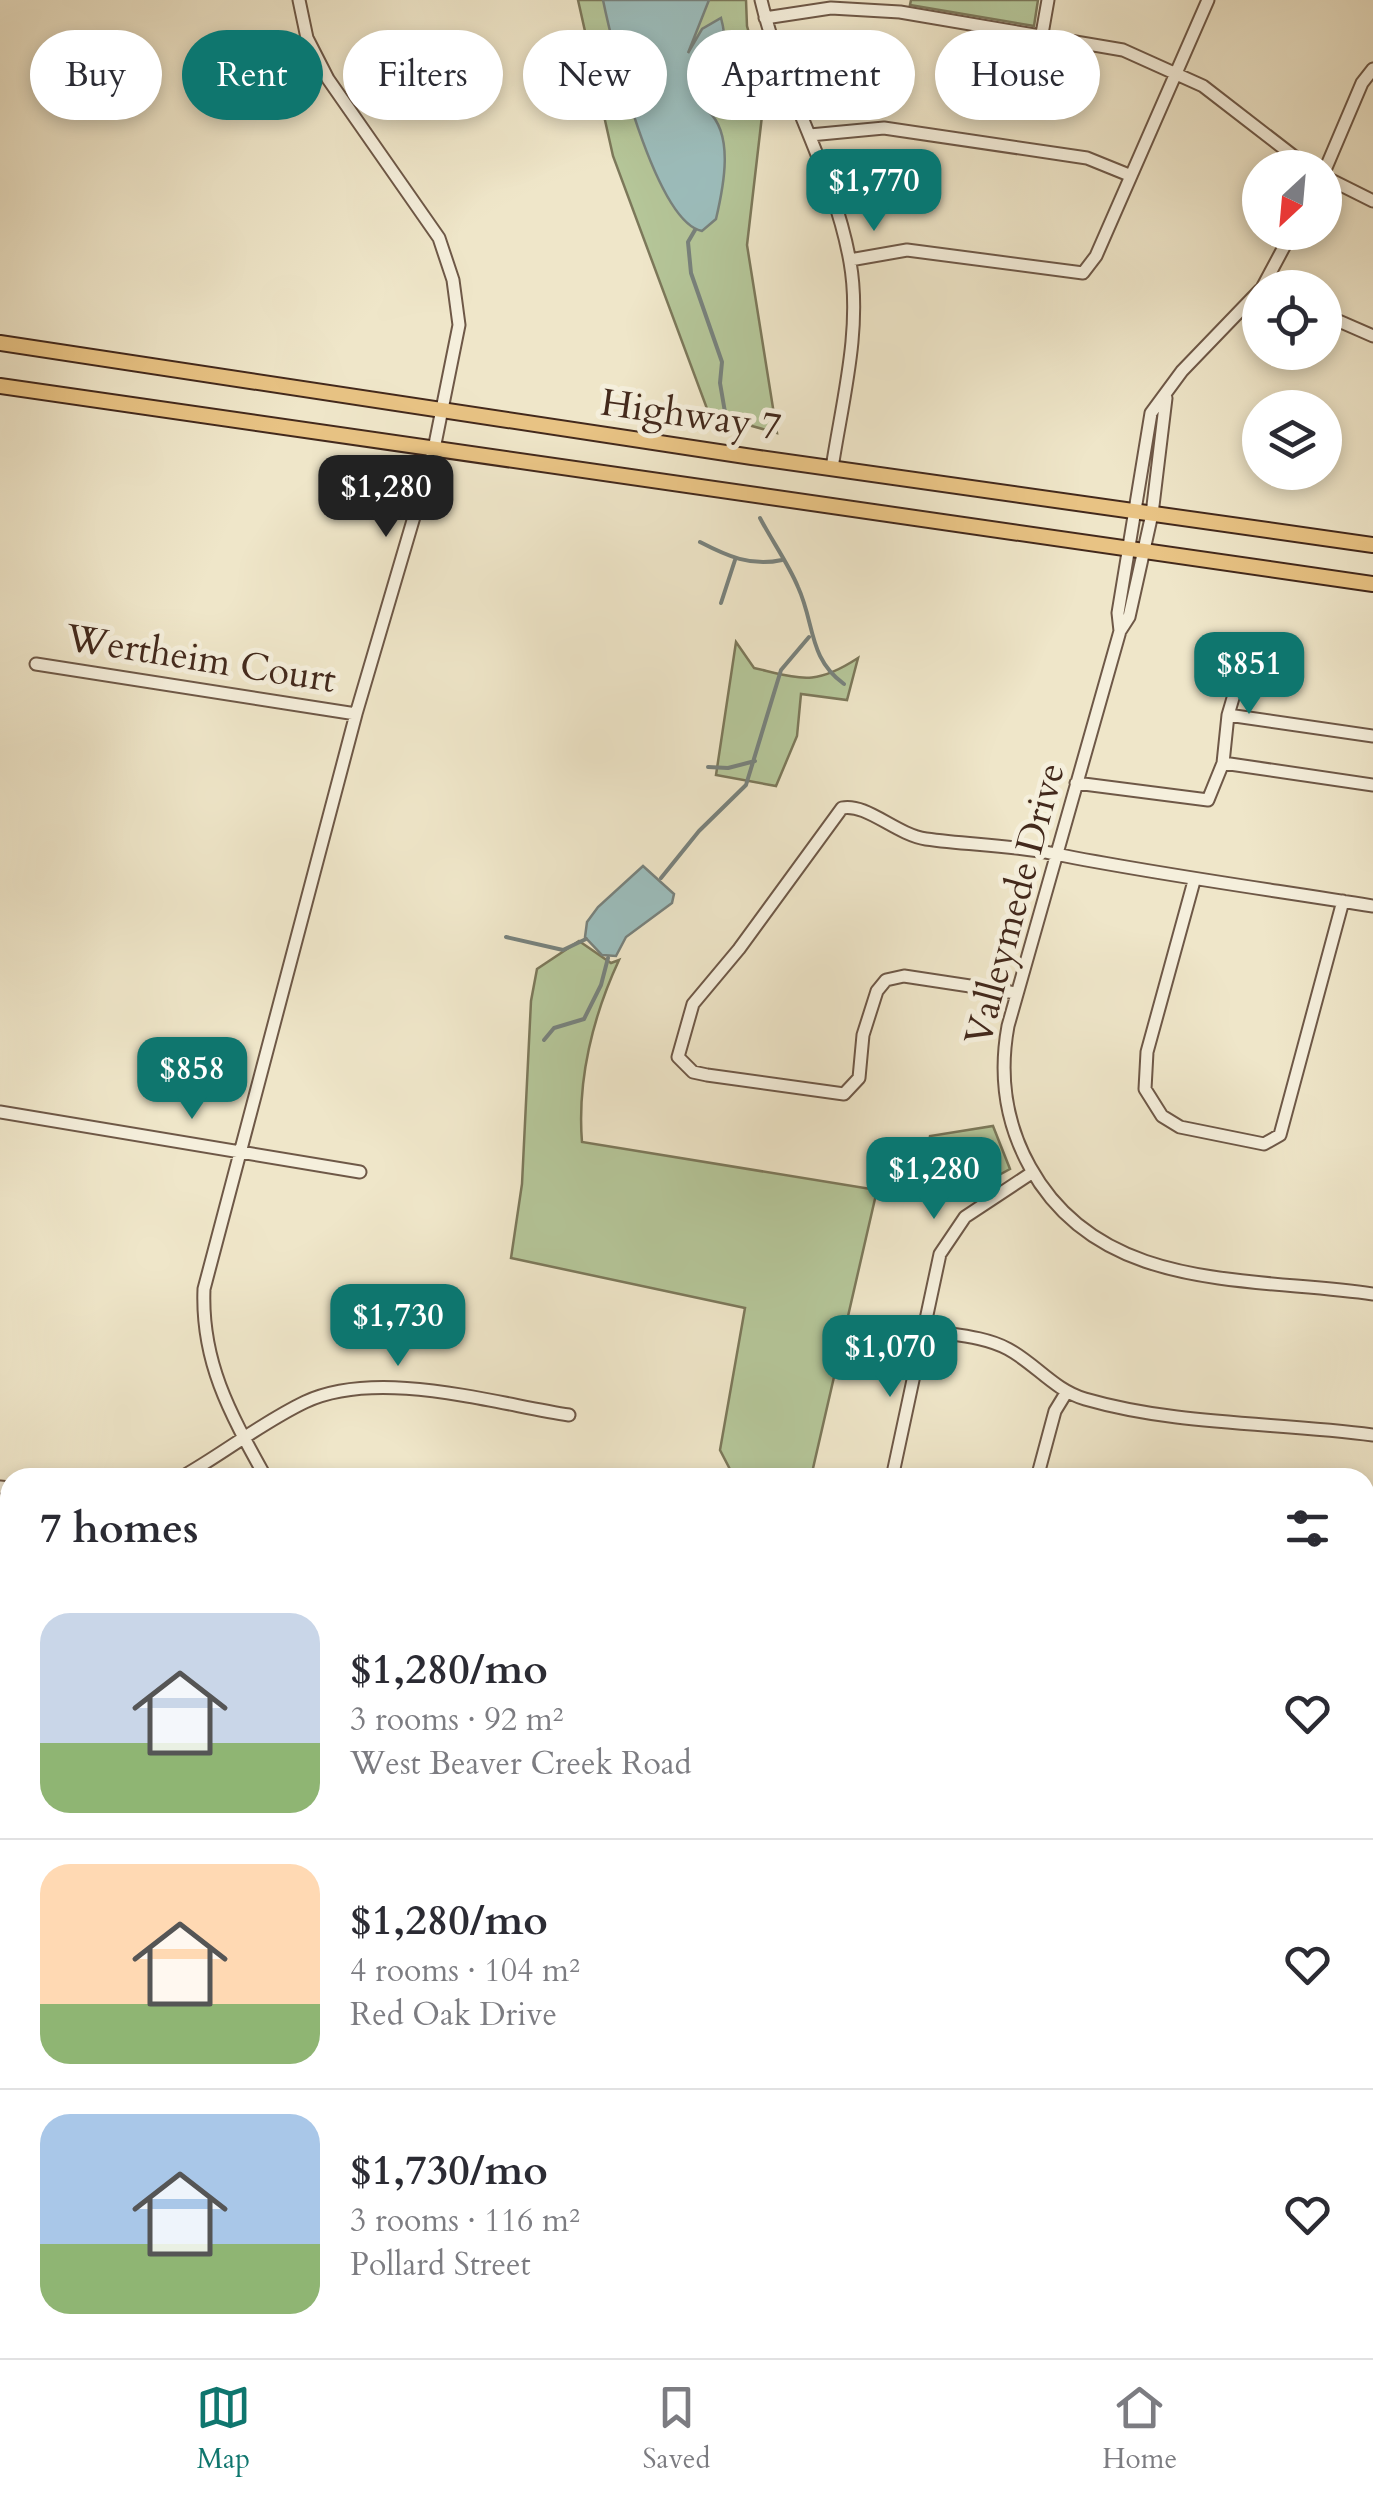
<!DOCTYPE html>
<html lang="en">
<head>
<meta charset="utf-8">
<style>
  body { margin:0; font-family:Cardo,serif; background:#f2f2f3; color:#2b2b33; height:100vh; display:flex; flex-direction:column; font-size:38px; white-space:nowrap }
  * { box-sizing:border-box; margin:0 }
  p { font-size:32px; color:#7c7c81 }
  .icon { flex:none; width:55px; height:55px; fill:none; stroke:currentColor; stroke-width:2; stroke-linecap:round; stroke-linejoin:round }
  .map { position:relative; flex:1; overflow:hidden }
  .sheet { position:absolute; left:0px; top:1468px; width:1375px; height:892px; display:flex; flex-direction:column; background:#fff; border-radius:30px 30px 0 0; box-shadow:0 5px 15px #0003 }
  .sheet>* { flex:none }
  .top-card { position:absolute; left:30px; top:30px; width:1315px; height:90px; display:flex; gap:20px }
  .needle { width:65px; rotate:206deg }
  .buttons { position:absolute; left:1242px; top:150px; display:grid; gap:20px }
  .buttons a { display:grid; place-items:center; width:100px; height:100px; border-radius:50%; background:#fff; box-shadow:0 5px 15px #0003; font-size:50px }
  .price { position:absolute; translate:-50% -85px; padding:0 22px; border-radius:20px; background:#0f766e; color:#fff; font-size:32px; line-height:65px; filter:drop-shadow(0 2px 5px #0008) }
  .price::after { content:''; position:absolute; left:50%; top:60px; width:30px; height:22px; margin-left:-15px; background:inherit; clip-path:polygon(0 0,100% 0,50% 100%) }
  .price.active { background:#222; color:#fff }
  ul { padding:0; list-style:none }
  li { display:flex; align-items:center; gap:30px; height:250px; padding:0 40px }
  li+li { border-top:2px solid #e1e1e2 }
  li span { display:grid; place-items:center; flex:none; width:280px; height:200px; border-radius:30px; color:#555 }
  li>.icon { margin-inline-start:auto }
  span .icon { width:120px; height:120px; fill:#fffc; stroke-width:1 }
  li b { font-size:42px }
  h2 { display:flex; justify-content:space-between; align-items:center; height:120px; padding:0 40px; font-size:42px }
  .pill { padding:0 35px; border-radius:45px; background:#fff; box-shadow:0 5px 15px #0003; font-size:35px; line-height:90px }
  .pill.active { background:#0f766e; color:#fff }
  .menu { display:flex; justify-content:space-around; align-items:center; height:140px; border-top:2px solid #e1e1e2; background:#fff; font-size:28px; color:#7c7c81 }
  .menu a { display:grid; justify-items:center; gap:5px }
  .menu .active { color:#0f766e }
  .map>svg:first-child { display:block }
  .green { fill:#b5c699; stroke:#7c785a; stroke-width:2.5 }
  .water { fill:#9cbebd; stroke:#78827d; stroke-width:2.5 }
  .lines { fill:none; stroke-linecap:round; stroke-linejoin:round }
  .stream { stroke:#78827d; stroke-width:4 }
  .minor-casing { stroke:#6e5847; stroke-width:15 }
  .major-casing { stroke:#43291c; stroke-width:18 }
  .minor { stroke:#f5efdc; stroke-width:11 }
  .major { stroke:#e8c384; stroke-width:14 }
  .labels { text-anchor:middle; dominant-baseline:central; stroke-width:10; stroke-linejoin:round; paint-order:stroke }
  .street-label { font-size:38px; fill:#43291c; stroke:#f5efdc }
</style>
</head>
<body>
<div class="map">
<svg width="1373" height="2358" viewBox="0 0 1373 2358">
  <rect width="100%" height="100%" fill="#efe6c9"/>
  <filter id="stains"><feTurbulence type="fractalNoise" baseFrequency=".002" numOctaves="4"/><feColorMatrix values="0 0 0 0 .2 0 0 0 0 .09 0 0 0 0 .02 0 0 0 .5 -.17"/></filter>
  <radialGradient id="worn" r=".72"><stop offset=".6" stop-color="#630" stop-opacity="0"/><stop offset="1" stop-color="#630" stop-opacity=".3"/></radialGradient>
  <path class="green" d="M578,0h168l1,26 18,64 -18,155 30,188 -68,-19 -96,-258z
    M911,0h127l-4,26 -124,-21z
    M736,642l18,26c48,11 61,18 104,-10l-11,42 -46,-6 -4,42 -21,50 -60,-11z
    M579,941l32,22 8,-3c-26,56 -42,120 -37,182l295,48 -66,287h-77l-14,-27 25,-142 -234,-50 11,-74 9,-183 6,-32z
    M993,1126l17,43 -33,18 -55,-11 8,-40z
    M774,2350h219l-2,8h-219z"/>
  <path class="water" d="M603,0h106l-21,53 14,-24 19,-11c8,29 4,68 -13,93 26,23 16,74 8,108l-14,12c-47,-9 -90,-187 -99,-231z
    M643,866l31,28 -2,9 -46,34 -10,19 -14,-1 -17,-18 2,-15 11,-15z"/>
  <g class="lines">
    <path class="stream" d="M695,230l-7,12 3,31 31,89 -2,21 6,35
      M760,518c12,23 28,45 38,69 17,37 10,71 46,97
      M700,542c27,14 51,25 82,18
      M721,603l14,-43
      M708,767l20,1 27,-7
      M661,878l38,-47 47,-46 35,-115 28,-33
      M506,937l57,13 23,-11
      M544,1040l10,-12 30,-9 17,-34 7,-27"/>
    <defs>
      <path id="minor" d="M761,0c21,90 73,171 89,262 12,67 -8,140 -18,206
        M765,18l66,-10 69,4 223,38 80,36 106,82
        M1042,34l6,-34
        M810,135l74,-7 203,30 42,17
        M1325,170l37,-87 11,-14
        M1325,177l48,24
        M850,260l57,-10 176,23 13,-17 112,-256
        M1262,288l30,-56
        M1325,315l48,21
        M1166,398l-14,116 -23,103 -9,14 -112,395c-9,49 -3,96 22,141 70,127 220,109 343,127
        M1120,631l-2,-18 33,-200 31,-42 78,-81
        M36,664l320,50
        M1228,715l145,21
        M1223,763l5,-48 15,-51
        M1076,783l132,17 15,-37 150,22
        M1194,881l-47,171 -2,37 17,27 18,11 84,17 16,-9 63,-234
        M1016,993l-112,-17 -18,4 -9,11 -14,44 -4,43 -15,16 -137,-19 -14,-3 -15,-15 15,-53 46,-55 103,-141c25,-5 53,26 84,31 43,6 87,6 129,15 106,21 212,35 318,52
        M0,1112l360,60
        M926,1330c27,5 58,6 82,19 28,15 46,41 77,50 93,27 193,23 288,36
        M180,1478c43,-24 81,-55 125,-76 73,-34 187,1 264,13
        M266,1478c-35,-63 -65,-115 -62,-189l152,-575 78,-265 25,-124 -6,-45 -14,-42 -111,-159 -21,-41 -8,-38
        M892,1478l48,-224 25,-37 68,-45
        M1037,1478l18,-67 11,-18
        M0,1487l10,1
        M1365,1572l8,1
        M1365,1954l8,2
        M0,2028l10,2
        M1365,2212l8,1
        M439,2358l2,-8
        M1052,2358l2,-8"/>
      <path id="major" d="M0,343l752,114 621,88
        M0,386l1373,198"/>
    </defs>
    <use href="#minor" class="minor-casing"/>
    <use href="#major" class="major-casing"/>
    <use href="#minor" class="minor"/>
    <use href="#major" class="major"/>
  </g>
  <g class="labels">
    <g class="street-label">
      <text transform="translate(691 415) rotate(8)">Highway 7</text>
      <text transform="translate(201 659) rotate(9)">Wertheim Court</text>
      <text transform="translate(1015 904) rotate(-75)">Valleymede Drive</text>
    </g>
  </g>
  <rect width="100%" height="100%" filter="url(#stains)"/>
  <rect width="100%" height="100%" fill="url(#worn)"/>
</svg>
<div class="buttons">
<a><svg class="needle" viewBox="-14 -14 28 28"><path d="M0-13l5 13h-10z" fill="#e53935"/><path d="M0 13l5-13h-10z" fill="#7c7c81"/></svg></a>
<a><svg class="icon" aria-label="locate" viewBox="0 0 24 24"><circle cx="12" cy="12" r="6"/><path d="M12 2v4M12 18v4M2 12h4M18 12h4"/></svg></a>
<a><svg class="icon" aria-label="layers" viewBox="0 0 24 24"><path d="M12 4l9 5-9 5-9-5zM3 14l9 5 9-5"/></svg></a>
</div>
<b class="price" style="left:874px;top:234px">$1,770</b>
<b class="price active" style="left:386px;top:540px">$1,280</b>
<b class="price" style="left:1249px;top:717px">$851</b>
<b class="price" style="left:192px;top:1122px">$858</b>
<b class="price" style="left:934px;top:1222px">$1,280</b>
<b class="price" style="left:398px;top:1369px">$1,730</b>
<b class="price" style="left:890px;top:1400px">$1,070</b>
<div class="top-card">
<a class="pill">Buy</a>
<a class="pill active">Rent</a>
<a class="pill">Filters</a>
<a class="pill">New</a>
<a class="pill">Apartment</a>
<a class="pill">House</a>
</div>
<section class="sheet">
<h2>7 homes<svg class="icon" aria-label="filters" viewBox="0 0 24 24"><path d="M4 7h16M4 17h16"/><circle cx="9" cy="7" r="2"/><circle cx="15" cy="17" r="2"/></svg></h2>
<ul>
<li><span style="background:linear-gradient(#c9d6e8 65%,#8fb573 0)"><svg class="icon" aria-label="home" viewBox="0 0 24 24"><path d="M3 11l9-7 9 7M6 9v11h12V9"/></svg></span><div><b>$1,280/mo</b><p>3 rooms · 92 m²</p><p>West Beaver Creek Road</p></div><svg class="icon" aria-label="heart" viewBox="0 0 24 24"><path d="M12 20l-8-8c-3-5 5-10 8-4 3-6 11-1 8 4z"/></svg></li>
<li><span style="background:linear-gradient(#ffd9b3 70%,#8fb573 0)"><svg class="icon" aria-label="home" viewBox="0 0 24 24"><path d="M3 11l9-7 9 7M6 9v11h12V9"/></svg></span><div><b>$1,280/mo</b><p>4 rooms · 104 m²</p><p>Red Oak Drive</p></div><svg class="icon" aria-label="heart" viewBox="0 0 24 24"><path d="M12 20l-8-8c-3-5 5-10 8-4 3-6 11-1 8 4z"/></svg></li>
<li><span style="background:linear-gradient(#a9c7e8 65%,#8fb573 0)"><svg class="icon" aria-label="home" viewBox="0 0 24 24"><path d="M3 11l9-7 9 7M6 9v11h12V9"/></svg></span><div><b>$1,730/mo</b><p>3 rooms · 116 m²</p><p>Pollard Street</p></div><svg class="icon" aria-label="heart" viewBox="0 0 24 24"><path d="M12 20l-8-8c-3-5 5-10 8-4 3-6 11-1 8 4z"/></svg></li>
</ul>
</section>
</div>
<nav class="menu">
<a class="active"><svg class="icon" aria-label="map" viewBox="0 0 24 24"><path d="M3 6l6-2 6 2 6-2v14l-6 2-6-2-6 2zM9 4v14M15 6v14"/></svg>Map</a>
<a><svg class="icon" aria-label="saved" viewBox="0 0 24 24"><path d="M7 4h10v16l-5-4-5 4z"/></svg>Saved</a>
<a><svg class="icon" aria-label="home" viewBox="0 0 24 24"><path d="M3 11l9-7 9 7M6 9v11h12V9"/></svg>Home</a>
</nav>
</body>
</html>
